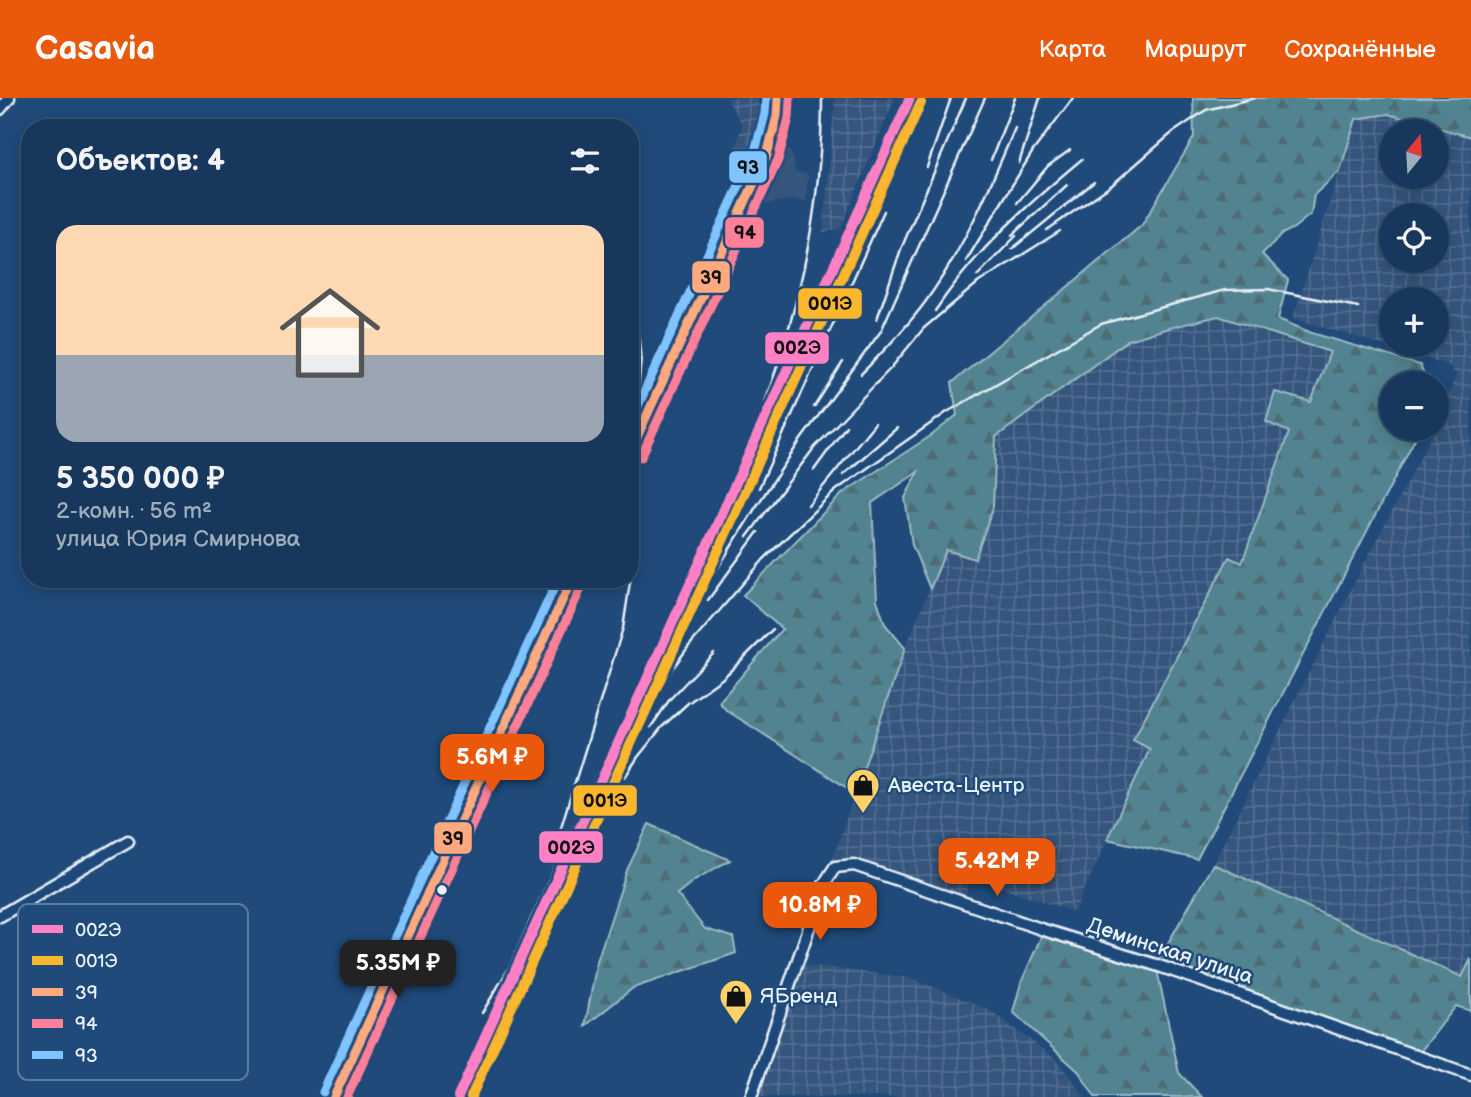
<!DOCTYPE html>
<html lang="ru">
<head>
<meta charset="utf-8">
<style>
  body { margin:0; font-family:"Balsamiq Sans",sans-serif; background:#203f62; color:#f1f3f6; height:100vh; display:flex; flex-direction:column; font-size:26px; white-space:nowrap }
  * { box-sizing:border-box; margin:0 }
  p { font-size:23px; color:#9eacbb }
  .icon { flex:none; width:38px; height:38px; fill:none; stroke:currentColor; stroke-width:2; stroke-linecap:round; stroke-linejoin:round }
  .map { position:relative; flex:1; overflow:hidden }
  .drawer { position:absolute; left:21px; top:21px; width:618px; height:469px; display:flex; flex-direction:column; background:#17385c; border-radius:28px; box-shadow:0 4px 18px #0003,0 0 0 2px #365272 }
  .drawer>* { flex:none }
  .needle { width:46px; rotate:18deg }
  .tools { position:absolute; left:1379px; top:21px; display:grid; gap:14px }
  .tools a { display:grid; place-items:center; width:70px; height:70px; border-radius:50%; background:#17385c; box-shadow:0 4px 18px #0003,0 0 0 2px #365272; font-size:35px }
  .price { position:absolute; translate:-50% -60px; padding:0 16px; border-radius:14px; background:#ea580c; color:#fff; font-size:23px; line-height:46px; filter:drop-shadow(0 2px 4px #0008) }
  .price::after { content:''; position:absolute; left:50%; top:42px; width:21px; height:16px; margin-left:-10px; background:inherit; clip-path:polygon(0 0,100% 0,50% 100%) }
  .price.current { background:#222; color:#fff }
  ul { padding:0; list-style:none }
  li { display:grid; align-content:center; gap:14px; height:371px; padding:0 35px }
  li span { display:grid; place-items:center; height:217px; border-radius:21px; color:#555 }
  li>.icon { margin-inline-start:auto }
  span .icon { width:126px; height:126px; fill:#fffc; stroke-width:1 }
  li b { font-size:30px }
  h2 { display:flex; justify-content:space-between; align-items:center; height:84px; padding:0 35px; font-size:30px }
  header { display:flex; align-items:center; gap:42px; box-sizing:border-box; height:98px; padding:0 35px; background:#ea580c; color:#fff }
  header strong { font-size:33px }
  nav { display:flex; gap:38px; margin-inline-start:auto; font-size:24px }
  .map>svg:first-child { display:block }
  .built { fill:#34557d }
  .industrial { fill:url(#industrial-grid); fill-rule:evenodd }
  .forest { fill:url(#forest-firs); stroke:#9cbac4; stroke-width:2 }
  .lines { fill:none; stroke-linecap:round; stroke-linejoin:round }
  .minor-casing { stroke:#e8f1f8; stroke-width:15 }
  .secondary-casing { stroke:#e8f1f8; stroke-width:19 }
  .minor { stroke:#1f4a7a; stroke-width:10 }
  .secondary { stroke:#1f4a7a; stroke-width:14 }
  .rail { stroke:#e8f1f8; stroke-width:2.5 }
  .bus-1-casing { stroke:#1f4a7a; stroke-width:14 }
  .bus-2-casing { stroke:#1f4a7a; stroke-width:14 }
  .bus-3-casing { stroke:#1f4a7a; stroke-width:14 }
  .bus-1 { stroke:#ffa980; stroke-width:9 }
  .bus-2 { stroke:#ff8098; stroke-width:9 }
  .bus-3 { stroke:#80c4ff; stroke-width:9 }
  .rail-1-casing { stroke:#1f4a7a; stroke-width:16 }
  .rail-2-casing { stroke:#1f4a7a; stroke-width:16 }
  .rail-1 { stroke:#ff80c5; stroke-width:10 }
  .rail-2 { stroke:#fab62d; stroke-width:10 }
  .bus-dot { fill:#e8f1f8; stroke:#1f4a7a; stroke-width:2.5 }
  .labels { text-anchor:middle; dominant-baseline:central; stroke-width:5; stroke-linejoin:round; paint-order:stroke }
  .poi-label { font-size:21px; fill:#e8f1f8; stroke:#1f4a7a; text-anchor:start }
  .street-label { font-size:21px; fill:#e8f1f8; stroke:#1f4a7a }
  .key { fill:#1f4a7a; stroke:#5b7ca0; stroke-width:2 }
  .key-label { font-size:19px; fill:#e8f1f8 }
  .line-badge { stroke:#1f4a7a; stroke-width:2.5 }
  .pale-badge-label { font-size:19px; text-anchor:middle; font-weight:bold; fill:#111 }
</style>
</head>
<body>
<header>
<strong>Casavia</strong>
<nav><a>Карта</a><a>Маршрут</a><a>Сохранённые</a></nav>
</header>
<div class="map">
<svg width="1471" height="999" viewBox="0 0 1471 999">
  <defs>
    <pattern id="industrial-grid" width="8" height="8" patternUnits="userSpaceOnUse" patternTransform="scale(1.75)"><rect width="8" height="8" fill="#34557d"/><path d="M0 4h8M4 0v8" fill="none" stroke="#516e90"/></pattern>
    <pattern id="forest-firs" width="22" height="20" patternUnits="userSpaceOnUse" patternTransform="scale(1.75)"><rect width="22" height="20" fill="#518490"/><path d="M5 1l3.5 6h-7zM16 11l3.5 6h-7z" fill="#4d6c74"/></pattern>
  </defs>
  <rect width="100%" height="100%" fill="#1f4a7a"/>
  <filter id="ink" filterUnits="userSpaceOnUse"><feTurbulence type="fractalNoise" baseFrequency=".0143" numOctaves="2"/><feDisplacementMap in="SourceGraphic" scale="14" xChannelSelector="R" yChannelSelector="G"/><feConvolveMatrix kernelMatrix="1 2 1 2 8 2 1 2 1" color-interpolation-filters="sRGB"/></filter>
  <g filter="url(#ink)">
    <path class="built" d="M778,46l11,6 5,9 1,13 13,2 -2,27 -19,-1 -21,4 -11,-5 10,-18z"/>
    <path class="industrial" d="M727,0h29l2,4 6,20 -14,43 -18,-7 10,-32z
      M835,0h60l-54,130 -18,5z
      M1388,16l83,23v822l-8,19 -250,-114 137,-273 85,-162h2l19,-54 -6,-9 -12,-4 -145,-44 63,-199zM1391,33h46v46h-46zM1391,117h46v46h-46zM1391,201h46v46h-46z
      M1218,218l112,36 -19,50 -35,-10 13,40 -47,131 -13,-5 -95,182 16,9 -76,163 -102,-35 -9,26 -109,-38 -19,2 -11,17 81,-236 41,-98 29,9 18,-52 3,-70 132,-97z
      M806,867l105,13 77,31 68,50 29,38h-331l48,-127z"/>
    <path class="forest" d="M1193,0h278v39l-83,-23 -32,5 -16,52 -26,24 -3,19 -17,14 -12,6 -20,20 26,26 -10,39 34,14 108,32 7,18h-36v46h29l-223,430 -90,-20 43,-90 -17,-9 96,-183 13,6 47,-131 -23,-10 9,-30 36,10 19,-50 -112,-36 -49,12 -41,12 -132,97 -3,70 -18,52 -29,-9 -16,39 -18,-44 -7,-47 13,-26 -46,31 5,97 8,24 20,24 -50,145 -129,-83 -7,-8 63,-73 -39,-34 100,-102 89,-58 25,-20 -5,-32 190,-158 52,-88z
      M649,726l81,36 -34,19 -19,15 28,35 28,8 3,16 -103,35 -48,38 12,-65 30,-91z
      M1213,766l249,113 9,-18v52l-15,-5 -39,50 -261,-91 23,108 23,24h-107l-16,-25 -66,-60 8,-29 23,-53 112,34z"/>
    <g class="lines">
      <defs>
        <path id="minor" d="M0,11l9,-11
          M0,818l128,-75
          M751,999l73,-213 11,-17 19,-2 190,65 112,35 315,110"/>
        <path id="secondary" d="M630,354l137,-297 10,-39 1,-18
          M334,999l238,-518"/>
      </defs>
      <use href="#minor" class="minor-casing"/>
      <use href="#secondary" class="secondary-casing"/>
      <use href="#minor" class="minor"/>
      <use href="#secondary" class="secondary"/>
      <path class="rail" d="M991,62l24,-62
        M1019,65l21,-65
        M927,69l24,-69
        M1017,105l31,-37 22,-16
        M1047,132l65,-45 60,-52 34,-23 49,-12
        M1012,137l55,-50
        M1012,151l82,-67
        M966,163l67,-110 40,-53
        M977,178l39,-40
        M935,213c39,-59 93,-107 147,-152
        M877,221l24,-70 65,-151
        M795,239l108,-239
        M861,276c23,-23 46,-47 65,-73 38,-53 64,-114 89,-173
        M814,309l29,-45
        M814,372l32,-44
        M843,377l54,-47
        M759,390l125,-277
        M808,407l67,-82
        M747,439l67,-89 77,-80 33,-40 55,-46 81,-51
        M701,480l217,-480
        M708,502l50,-68
        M655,578l30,-55 69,-111 48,-72 79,-107 104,-233
        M632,624l18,-36
        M651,629l19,-28 44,-46
        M632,644l41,-74 16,-22 75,-87 71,-68 112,-79 154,-88 124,-34 43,-1 90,18
        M625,679l13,-20 24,-30 26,-24 35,-25 50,-49
        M594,730l41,-93
        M551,761l72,-231 9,-59 1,-125 8,-85 -10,-86
        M580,774l23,-52
        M529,825l225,-492c42,-108 68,-216 68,-333
        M498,912l9,-26
        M482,915l27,-45 23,-52"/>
      <defs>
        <path id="bus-1" d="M630,354l137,-297 10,-39 1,-18
          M334,999l238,-518"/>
        <path id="bus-2" d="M641,359l137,-297 11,-42 1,-19
          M347,999l236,-513"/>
        <path id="bus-3" d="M630,325l125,-272 10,-37 1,-16
          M323,994l235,-513"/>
      </defs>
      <use href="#bus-1" class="bus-1-casing"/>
      <use href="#bus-2" class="bus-2-casing"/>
      <use href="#bus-3" class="bus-3-casing"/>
      <use href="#bus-1" class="bus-1"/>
      <use href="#bus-2" class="bus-2"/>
      <use href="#bus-3" class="bus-3"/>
      <defs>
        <path id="rail-1" d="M458,999l452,-999"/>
        <path id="rail-2" d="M471,999l450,-994"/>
      </defs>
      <use href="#rail-1" class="rail-1-casing"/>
      <use href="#rail-2" class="rail-2-casing"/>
      <use href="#rail-1" class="rail-1"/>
      <use href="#rail-2" class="rail-2"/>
    </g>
  </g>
  <defs>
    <symbol id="shop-pin" viewBox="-11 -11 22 30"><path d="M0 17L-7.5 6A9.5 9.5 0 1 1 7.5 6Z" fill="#ffd166" stroke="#1f4a7a"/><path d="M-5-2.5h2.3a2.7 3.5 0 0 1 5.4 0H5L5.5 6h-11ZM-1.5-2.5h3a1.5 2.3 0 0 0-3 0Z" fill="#111"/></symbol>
  </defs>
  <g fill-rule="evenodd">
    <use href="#shop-pin" x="844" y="668" width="38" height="52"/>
    <use href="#shop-pin" x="717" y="879" width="38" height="52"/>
  </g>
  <circle class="bus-dot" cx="442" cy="792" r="6"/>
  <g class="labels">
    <g class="poi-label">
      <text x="888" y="687">Авеста-Центр</text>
      <text x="760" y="898">ЯБренд</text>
    </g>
    <g class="street-label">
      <text transform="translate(1170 853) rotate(18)">Деминская улица</text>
    </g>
  </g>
  <rect x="18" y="806" width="230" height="176" rx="10" class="key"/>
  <rect x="32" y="827" width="31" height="8" fill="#ff80c5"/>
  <rect x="32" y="858" width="31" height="9" fill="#fab62d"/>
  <rect x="32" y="890" width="31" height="8" fill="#ffa980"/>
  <rect x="32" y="921" width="31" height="9" fill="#ff8098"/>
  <rect x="32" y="953" width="31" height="8" fill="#80c4ff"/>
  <g class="key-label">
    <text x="75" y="838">002Э</text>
    <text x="75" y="869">001Э</text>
    <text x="75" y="901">39</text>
    <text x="75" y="932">94</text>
    <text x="75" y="964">93</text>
  </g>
  <g class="line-badge">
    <rect x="728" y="52" width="40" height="34" rx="7" fill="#80c4ff"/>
    <rect x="724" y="118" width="41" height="33" rx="7" fill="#ff8098"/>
    <rect x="691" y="162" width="40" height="34" rx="7" fill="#ffa980"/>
    <rect x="797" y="189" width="66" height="33" rx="7" fill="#fab62d"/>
    <rect x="764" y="233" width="66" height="34" rx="7" fill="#ff80c5"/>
    <rect x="572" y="686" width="66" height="33" rx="7" fill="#fab62d"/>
    <rect x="433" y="723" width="40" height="34" rx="7" fill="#ffa980"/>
    <rect x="538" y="732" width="66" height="34" rx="7" fill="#ff80c5"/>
  </g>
  <g class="pale-badge-label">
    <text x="748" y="76">93</text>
    <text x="745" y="141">94</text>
    <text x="711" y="186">39</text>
    <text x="830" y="212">001Э</text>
    <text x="797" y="256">002Э</text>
    <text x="605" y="709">001Э</text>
    <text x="453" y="747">39</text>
    <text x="571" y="756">002Э</text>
  </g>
</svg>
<div class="tools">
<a><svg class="needle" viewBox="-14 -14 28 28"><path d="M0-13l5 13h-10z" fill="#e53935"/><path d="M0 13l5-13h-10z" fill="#9eacbb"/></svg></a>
<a><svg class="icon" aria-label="locate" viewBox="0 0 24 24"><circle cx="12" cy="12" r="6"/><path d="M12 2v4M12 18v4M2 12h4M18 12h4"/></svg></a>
<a>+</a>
<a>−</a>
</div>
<b class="price" style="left:492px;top:696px">5.6M ₽</b>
<b class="price" style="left:997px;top:800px">5.42M ₽</b>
<b class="price" style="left:820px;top:844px">10.8M ₽</b>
<b class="price current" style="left:398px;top:902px">5.35M ₽</b>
<section class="drawer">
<h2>Объектов: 4<svg class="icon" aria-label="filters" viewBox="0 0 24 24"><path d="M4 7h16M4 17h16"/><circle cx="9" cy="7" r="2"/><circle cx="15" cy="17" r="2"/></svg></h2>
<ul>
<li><span style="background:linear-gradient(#ffd9b3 60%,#9aa5b1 0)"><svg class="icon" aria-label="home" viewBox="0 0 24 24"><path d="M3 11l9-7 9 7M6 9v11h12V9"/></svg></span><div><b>5 350 000 ₽</b><p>2-комн. · 56 m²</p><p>улица Юрия Смирнова</p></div></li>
</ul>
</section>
</div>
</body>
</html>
